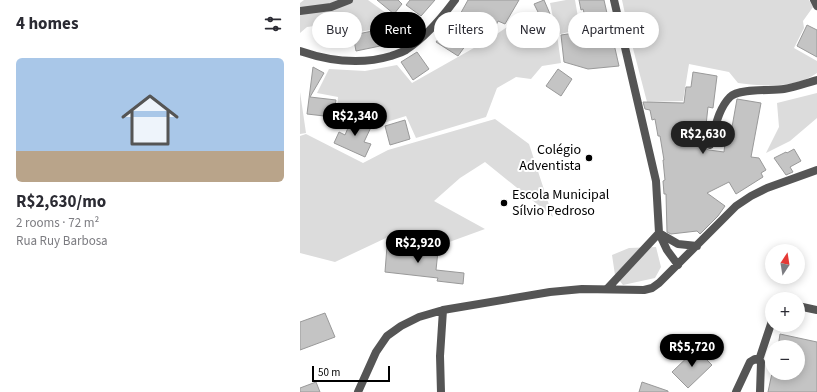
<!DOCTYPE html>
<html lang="en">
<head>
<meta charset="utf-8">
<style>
  body { margin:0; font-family:"Source Sans 3",sans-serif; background:#f7f7f7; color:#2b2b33; height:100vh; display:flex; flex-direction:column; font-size:15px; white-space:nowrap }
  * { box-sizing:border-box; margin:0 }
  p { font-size:13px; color:#7c7c81 }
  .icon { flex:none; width:22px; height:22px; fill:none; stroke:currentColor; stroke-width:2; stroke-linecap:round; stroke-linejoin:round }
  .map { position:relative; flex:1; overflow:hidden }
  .details { display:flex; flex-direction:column; background:#fff; width:300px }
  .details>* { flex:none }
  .top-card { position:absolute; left:12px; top:12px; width:380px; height:36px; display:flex; gap:8px }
  .needle { width:26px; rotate:12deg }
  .fabs { position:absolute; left:465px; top:244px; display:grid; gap:8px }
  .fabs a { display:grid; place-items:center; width:40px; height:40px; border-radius:50%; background:#fff; box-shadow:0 2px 10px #0003; font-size:20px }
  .scale { position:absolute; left:12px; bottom:10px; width:78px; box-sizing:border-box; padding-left:4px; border:2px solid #000; border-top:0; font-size:11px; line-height:14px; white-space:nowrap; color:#000; -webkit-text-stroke:3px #fff; paint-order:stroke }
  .price { position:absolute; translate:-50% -34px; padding:0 9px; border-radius:14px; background:#000; color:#fff; font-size:13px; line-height:26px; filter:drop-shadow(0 1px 2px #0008) }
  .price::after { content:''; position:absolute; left:50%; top:24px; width:12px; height:9px; margin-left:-6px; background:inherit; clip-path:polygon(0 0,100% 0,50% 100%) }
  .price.active { background:#222; color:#fff }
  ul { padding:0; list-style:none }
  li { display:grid; align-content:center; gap:8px; height:212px; padding:0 16px }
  li span { display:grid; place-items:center; height:124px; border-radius:6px; color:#555 }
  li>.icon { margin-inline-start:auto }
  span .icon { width:72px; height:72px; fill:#fffc; stroke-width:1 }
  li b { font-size:17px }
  h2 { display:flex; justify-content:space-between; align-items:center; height:48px; padding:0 16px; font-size:17px }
  .tag { padding:0 14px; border-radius:18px; background:#fff; box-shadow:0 2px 10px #0003; font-size:14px; line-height:36px }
  .tag.active { background:#000; color:#fff }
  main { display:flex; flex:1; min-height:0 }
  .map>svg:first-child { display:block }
  .green { fill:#dcdcdc }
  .building { fill:#c4c4c4; stroke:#999 }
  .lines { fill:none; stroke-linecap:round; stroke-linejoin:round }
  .street { stroke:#555; stroke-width:8 }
  .poi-dot { fill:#000; stroke:#fff; stroke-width:1.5 }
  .labels { text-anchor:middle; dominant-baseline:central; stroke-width:4; stroke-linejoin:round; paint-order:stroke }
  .poi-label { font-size:14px; fill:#000; stroke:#fff; text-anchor:end }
</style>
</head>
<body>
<main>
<section class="details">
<h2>4 homes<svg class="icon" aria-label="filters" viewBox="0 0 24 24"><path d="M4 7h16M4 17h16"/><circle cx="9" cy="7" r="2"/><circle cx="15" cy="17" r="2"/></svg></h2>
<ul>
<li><span style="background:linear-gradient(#a9c7e8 75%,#b9a48a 0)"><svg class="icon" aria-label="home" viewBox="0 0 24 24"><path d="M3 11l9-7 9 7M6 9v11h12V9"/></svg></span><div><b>R$2,630/mo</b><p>2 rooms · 72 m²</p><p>Rua Ruy Barbosa</p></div></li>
</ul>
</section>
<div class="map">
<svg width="517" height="392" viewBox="0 0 517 392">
  <rect width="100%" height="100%" fill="#fff"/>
  <path class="green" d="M4,0h64l22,16 -2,11 -40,7 -2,-12 -39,5 -7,6v-30z
    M266,0h9l5,29 -23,6 4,28 -19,3 -11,13 -15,-2 -19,11 -11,29 -70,21 -10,-22 -26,8 -43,-15 1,-12 -21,-4 12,-24 36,2 32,-6 15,18 76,-43 32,-22 10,7 23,-7 -3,-15z
    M322,0h187l4,7 -10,14 1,7 -10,20 23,13v12c-22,16 -54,13 -79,10l-9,-11 -40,-8 -6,37 -36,1 -17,-65z
    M0,92l6,41 -6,1z
    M517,93v25l-27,23 -24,12 13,-26 -2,-24z
    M195,119l34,25 24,73 -68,-55 -25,16 -26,23 51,28 -44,16 -53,-8 -53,25 -35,-9v-117l6,-2 57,29 25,-13z
    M356,247l5,20 -6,11 -32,7 -8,-10 -3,-20 17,-7z"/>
  <path class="building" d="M77,0h21l4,4 -8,10z
    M110,0h25l-14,16 -15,-11z
    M168,0h51l-14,24 -7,-3 -5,11 -5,-2 -3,9 -9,-3 -4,8 -4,-2 -10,14 -22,-14 7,-9 2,1 4,-10 2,1 4,-8 3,1z
    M244,0l6,14 -9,4 -7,-14z
    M279,0h25l15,66 -31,3 -24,-7 -3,-27 28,-4 -6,-22 -2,1z
    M100,21l11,10 -8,8 -11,-10z
    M44,24l2,17 -18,1 -2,-16z
    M507,25l10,5v27l-20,-11z
    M82,29l3,16 -29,6 -3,-16z
    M117,52l12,17 -16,11 -12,-18z
    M13,67l11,6 -14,24 26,3 -3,17 -26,-3z
    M258,69l14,10 -11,17 -15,-10z
    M393,72l24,4 -4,32 -5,-1 -2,18h2l-4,23 5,2 15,2 1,-9 4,1 8,-45 24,4 -10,54 8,1 7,12 -5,3 2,4 -27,17 -7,-12 -22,11 18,13 -7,10 -18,18 -3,-3 -26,3 -4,-2 -1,-38h-2l-1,-13 2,-1 -2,-20h1l-4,-24h-2l-3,-17 -3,1 -2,-10 -5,-1 -2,-7 41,1 2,-16h5z
    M53,116l19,9 -8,17 7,2 -6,13 -31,-14 5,-11 6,3z
    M105,120l5,19 -20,6 -5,-19z
    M494,149l7,12 -11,6 3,5 -7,3 -12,-17 12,-6 1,1z
    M87,246l51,5 -2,19 28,3 -1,11 -26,-3 1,-3 -53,-6z
    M25,313l10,24 -35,13v-28z
    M480,334l37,8v50h-49l4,-19h26v-26h-20z
    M396,349l16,16 -24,23 -16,-16z
    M16,382l4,10h-20v-4z
    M342,382l26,9v1h-29z"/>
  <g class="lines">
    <path class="street" d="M514,0l3,6
      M0,11l31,-4 18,-7
      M0,51c29,10 61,14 91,5 5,-2 10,-3 15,-6 20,-13 35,-31 49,-50
      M410,145c5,-16 8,-36 20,-48 9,-9 42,-6 54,-8 12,-2 22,-6 33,-9
      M359,233l19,11 19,2
      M359,233l8,17 11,15
      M307,289l52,-56 -3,-52 -42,-181
      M498,306l19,4
      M459,360l13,-39
      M58,392l18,-40 11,-16 14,-10 18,-9 24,-7 107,-18 32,-3 62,1 8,-2 7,-5 77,-77 15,-10 16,-8 50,-18
      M141,392l-1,-36 3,-46
      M436,392l14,-30 5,-3 4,1 2,2 -1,30"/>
  </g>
  <g class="poi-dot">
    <circle cx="289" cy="158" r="4"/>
    <circle cx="204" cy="203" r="4"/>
  </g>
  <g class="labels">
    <g class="poi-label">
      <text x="281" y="150">Colégio<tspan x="281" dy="16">Adventista</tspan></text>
      <text x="212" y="195" text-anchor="start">Escola Municipal<tspan x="212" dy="16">Sílvio Pedroso</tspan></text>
    </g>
  </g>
</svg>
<div class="fabs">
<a><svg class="needle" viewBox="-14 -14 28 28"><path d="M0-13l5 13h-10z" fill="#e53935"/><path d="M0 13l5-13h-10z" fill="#7c7c81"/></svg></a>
<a>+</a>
<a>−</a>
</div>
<div class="scale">50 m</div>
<b class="price" style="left:55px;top:137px">R$2,340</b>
<b class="price active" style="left:403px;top:155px">R$2,630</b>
<b class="price" style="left:118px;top:264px">R$2,920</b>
<b class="price" style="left:392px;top:368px">R$5,720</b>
<div class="top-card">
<a class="tag">Buy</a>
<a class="tag active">Rent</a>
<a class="tag">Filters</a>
<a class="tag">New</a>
<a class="tag">Apartment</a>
</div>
</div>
</main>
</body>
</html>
